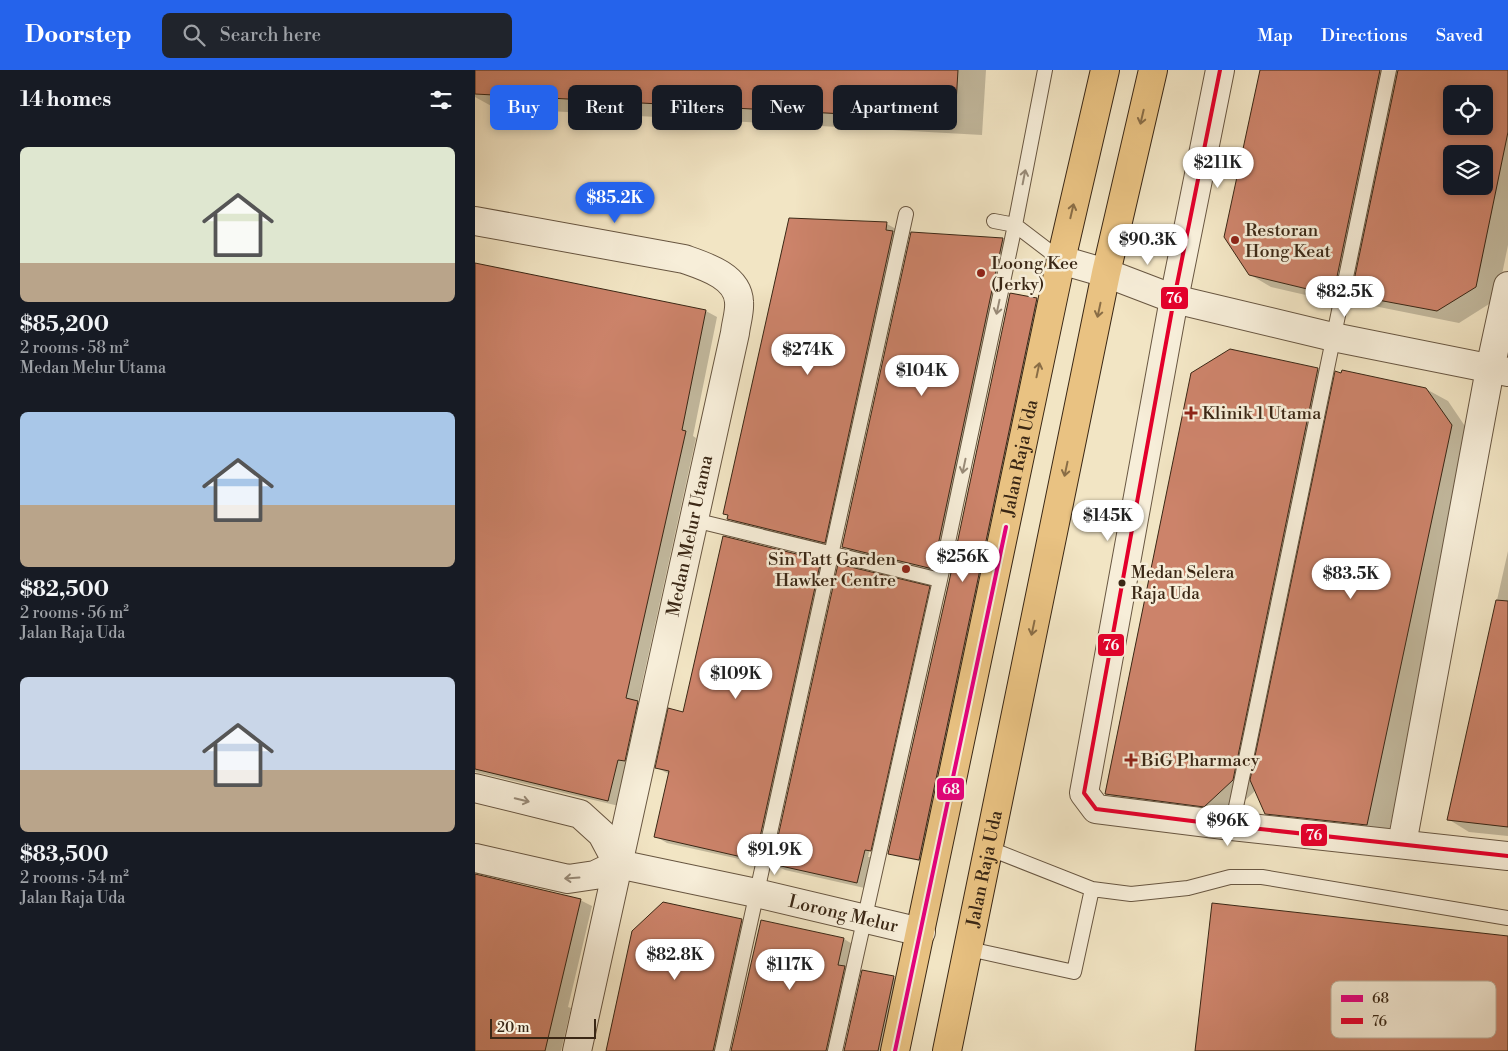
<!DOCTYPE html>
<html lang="en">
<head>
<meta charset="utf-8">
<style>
  body { margin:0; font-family:"Libre Bodoni",serif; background:#20242c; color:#f1f3f6; height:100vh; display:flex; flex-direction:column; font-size:19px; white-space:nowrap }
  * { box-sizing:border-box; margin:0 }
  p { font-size:16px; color:#9ea1a6 }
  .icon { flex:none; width:28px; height:28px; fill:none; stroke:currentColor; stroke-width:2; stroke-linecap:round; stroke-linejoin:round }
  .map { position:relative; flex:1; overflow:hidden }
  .side { display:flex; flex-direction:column; background:#171b24; width:475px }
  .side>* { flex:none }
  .hud { position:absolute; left:15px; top:15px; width:475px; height:45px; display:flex; gap:10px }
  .fabs { position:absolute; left:968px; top:15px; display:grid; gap:10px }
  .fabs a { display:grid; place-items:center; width:50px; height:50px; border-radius:8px; background:#171b24; box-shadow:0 2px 8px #0003; font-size:25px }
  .scale { position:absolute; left:15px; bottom:12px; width:106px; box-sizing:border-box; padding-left:5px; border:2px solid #3a2715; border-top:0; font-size:14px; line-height:18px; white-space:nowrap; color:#3a2715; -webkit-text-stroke:4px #f7eed9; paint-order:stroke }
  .price { position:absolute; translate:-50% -42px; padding:0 11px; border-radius:18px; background:#fff; color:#222; font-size:16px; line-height:32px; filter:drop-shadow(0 1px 2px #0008) }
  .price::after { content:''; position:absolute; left:50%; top:30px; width:15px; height:11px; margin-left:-8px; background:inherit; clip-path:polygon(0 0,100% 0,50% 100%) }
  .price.selected { background:#2563eb; color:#fff }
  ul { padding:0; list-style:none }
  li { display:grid; align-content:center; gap:10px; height:265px; padding:0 20px }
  li span { display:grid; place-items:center; height:155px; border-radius:8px; color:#555 }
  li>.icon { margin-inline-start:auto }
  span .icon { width:90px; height:90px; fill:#fffc; stroke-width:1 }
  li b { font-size:21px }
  h2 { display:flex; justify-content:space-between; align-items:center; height:60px; padding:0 20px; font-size:21px }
  .tag { padding:0 18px; border-radius:8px; background:#171b24; box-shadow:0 2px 8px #0003; font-size:18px; line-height:45px }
  .tag.selected { background:#2563eb; color:#fff }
  header { display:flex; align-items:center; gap:30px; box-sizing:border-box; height:70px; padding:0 25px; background:#2563eb; color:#fff }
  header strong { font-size:24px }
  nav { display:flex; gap:28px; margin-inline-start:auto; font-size:18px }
  .search { width:350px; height:45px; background:#20242c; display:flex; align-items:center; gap:12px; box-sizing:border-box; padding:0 18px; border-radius:8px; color:#9ea1a6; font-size:19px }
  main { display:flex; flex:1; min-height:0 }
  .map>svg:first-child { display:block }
  .shadow { fill:#0003; fill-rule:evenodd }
  .building { fill:#cc836a; stroke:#3a2715; fill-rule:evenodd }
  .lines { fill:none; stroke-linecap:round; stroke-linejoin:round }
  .service-casing { stroke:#685641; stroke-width:16 }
  .minor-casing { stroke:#685641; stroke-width:30 }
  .primary-casing { stroke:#3a2715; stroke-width:30 }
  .service { stroke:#f7eed9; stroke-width:14 }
  .minor { stroke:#f7eed9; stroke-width:28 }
  .primary { stroke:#e9c282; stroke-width:28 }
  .bus-1-casing { stroke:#f7eed9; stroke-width:8 }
  .bus-2-casing { stroke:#f7eed9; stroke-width:8 }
  .bus-1 { stroke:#e5007d; stroke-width:4 }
  .bus-2 { stroke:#e4002b; stroke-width:4 }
  .oneway { stroke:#896d46 }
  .oneway2 { stroke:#988a77 }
  .poi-dot { fill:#8f2418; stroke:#f7eed9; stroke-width:2 }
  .bus-dot { fill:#3a2715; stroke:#f7eed9; stroke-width:2 }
  .labels { text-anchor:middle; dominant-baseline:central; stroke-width:5; stroke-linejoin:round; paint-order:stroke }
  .bus-label { font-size:17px; fill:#3a2715; stroke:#f7eed9; text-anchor:start }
  .poi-label { font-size:18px; fill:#3a2715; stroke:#f7eed9; text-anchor:start }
  .street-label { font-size:18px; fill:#3a2715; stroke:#f7eed9 }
  .key { fill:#f7eed9; stroke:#beb29e; stroke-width:1 }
  .key-label { font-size:14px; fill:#3a2715 }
  .line-badge { stroke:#f7eed9; stroke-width:2 }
  .badge-label { font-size:14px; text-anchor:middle; font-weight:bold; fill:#fff }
</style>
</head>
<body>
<header>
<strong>Doorstep</strong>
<div class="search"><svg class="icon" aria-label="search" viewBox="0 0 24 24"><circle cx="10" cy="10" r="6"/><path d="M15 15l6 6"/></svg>Search here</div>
<nav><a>Map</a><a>Directions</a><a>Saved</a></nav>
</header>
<main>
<section class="side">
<h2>14 homes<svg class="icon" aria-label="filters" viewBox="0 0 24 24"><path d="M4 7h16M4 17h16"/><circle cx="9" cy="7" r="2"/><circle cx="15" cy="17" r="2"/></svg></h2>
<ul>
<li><span style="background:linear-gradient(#dfe7d0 75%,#b9a48a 0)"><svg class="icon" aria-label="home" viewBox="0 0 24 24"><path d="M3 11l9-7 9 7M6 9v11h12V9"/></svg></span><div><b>$85,200</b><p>2 rooms · 58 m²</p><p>Medan Melur Utama</p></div></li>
<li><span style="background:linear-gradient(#a9c7e8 60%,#b9a48a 0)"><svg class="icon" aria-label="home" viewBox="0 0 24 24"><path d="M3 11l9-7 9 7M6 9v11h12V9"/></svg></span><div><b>$82,500</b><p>2 rooms · 56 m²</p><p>Jalan Raja Uda</p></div></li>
<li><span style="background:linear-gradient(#c9d6e8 60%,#b9a48a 0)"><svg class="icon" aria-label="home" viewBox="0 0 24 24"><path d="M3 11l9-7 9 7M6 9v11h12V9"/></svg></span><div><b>$83,500</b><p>2 rooms · 54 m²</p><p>Jalan Raja Uda</p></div></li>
</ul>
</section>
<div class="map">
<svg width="1033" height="981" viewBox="0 0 1033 981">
  <rect width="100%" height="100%" fill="#f2e5c4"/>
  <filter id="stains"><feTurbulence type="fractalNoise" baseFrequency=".004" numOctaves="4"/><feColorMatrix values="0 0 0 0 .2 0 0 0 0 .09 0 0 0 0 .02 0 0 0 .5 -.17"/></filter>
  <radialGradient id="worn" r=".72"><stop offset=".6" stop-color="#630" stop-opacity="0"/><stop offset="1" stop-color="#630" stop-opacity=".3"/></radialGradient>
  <path class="shadow" d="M0,0h511l-4,65 -487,-27 -20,-11z
    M787,0h246v175l-11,54 -38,24 -85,-17 -17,-10 -2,7 -5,-1 -1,3 -78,-18 -22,-13zM976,24h33v32h-33zM976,84h33v32h-33z
    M315,149l97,5 11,6 -62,318 -96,-23 -11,-6v-3l-4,-3z
    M437,163l91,6 11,6 -69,330 -90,-22 -12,-7z
    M0,194l231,47 11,6 -24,119 3,2 -58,264 11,7 -30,97 -144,-34z
    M562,229l5,4 -117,559 -30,-6 -6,-3z
    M843,299l17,10 91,10 22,12 25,37 -85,398 -100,-11 -22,-12 -11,-26 -1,5 -28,26 -100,-13 -21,-13 87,-418z
    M1033,481v285l-39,-4 -21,-13z
    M346,491l11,7 -66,297 -99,-22 -12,-7 14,-62 -12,-6 27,-55z
    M364,496l90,22 11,6 -58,263 -6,-1 -7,33 -84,-19 -12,-6zM453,519h2l-59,268h-3z
    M0,806l105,24 12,6 -24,101 3,1 -10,43h-86z
    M267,850l9,6 -27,125h-117z
    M369,869l10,6 -17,106h-105z
    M388,901l31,7 10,5 -15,68h-44z"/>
  <path class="building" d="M0,0h483l-3,50 -480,-26z
    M785,0h120l-46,221 -5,-1 -1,4 -79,-19 -25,-38z
    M923,0h110v62l-32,155 -39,24 -86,-16zM976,24h33v32h-33zM976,84h33v32h-33z
    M314,148l98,4 -1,8 7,1 -68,312 -98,-24 1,-4 -5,-1z
    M436,162l92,6 -70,331 -91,-22z
    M0,193l231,47 -24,120 4,1 -60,267 12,3 -13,60 -7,-1 -10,41 -133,-32z
    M535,223l27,5 -118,562 -31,-6 61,-272z
    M755,279l88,19 -85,412 -29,27 -99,-13 86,-421z
    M867,300l84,18 26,37 -85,400 -102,-11 -15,-34 85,-409 6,2z
    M248,466l98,24 -66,300 -101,-23 15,-66 -14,-3 13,-60 15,4z
    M363,494l92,22 -59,265 -6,-1 -8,33 -85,-19z
    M1021,530l12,1v226l-61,-7z
    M0,804l106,25 -36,152h-70z
    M188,832l79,17 -29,132h-107l26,-120z
    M737,833l296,33v115h-313z
    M286,850l83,18 -6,27 7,1 -19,85h-95z
    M387,900l32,6 -16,75h-34z"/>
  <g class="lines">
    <defs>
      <path id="service" d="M519,151l21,4 46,35
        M219,450l246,60
        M757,756l157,-756
        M513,778l104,41 39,5 57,-6 42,-11h32l246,41
        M494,879l105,23 18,-83
        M247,981l184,-837
        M360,981l105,-471 75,-355 30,-155"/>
      <g id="minor">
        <path d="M745,0l-46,229 -90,494 12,16 136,17 276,30"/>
        <path d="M0,151l209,38c20,7 54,17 55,43 1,10 -3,21 -4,31l-158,718"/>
        <path d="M586,190l45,13 68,26 159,38 175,35"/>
        <path d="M0,718l105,26 22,20 16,30"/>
        <path d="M927,774l88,-475 18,-83"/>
        <path id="s1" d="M0,788l93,21 27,-4 23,-11 138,29 165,39"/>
      </g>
      <g id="primary">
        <path id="s2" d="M420,981l166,-791 44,-190"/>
        <path id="s3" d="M472,981l159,-778 47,-203"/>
      </g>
    </defs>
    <use href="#service" class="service-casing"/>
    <use href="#minor" class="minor-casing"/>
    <use href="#primary" class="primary-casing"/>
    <use href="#service" class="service"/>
    <use href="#minor" class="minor"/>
    <use href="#primary" class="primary"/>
    <defs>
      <path id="bus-1" d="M420,981l111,-524"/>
      <path id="bus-2" d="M745,0l-46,229 -90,494 12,16 136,17 276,30"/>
    </defs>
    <use href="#bus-1" class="bus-1-casing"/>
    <use href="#bus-2" class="bus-2-casing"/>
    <use href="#bus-1" class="bus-1"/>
    <use href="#bus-2" class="bus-2"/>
  </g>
  <defs><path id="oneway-shaft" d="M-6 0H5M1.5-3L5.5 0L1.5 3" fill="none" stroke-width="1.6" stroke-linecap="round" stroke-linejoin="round" transform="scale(1.25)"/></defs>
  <g class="oneway">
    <use href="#oneway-shaft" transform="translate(667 47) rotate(103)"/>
    <use href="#oneway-shaft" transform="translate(597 141) rotate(-77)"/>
    <use href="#oneway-shaft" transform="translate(624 240) rotate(102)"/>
    <use href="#oneway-shaft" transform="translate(563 300) rotate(-78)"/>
    <use href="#oneway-shaft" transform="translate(591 399) rotate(102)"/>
    <use href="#oneway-shaft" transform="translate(558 558) rotate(102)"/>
  </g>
  <g class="oneway2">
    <use href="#oneway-shaft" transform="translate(549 107) rotate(-79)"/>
    <use href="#oneway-shaft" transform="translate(523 237) rotate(102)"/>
    <use href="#oneway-shaft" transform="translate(489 396) rotate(102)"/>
    <use href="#oneway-shaft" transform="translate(47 730) rotate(14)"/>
    <use href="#oneway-shaft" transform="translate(97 808) rotate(176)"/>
  </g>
  <g class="poi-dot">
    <circle cx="760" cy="170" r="5"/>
    <circle cx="506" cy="203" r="5"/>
    <path d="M713.5 335.5h5v5h5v5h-5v5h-5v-5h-5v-5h5z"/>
    <circle cx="431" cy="499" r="5"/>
    <path d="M653.5 682.5h5v5h5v5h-5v5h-5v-5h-5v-5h5z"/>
  </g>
  <circle class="bus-dot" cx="647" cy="513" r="4.5"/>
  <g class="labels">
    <g class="bus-label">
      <text x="656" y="503">Medan Selera<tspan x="656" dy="21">Raja Uda</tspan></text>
    </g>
    <g class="poi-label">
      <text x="770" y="160">Restoran<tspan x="770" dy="21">Hong Keat</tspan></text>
      <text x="516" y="193">Loong Kee<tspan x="516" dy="21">(Jerky)</tspan></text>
      <text x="727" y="343">Klinik 1 Utama</text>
      <text x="421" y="489" text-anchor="end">Sin Tatt Garden<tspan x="421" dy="21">Hawker Centre</tspan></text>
      <text x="666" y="690">BiG Pharmacy</text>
    </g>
    <g class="street-label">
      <text stroke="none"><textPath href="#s2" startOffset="606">Jalan Raja Uda</textPath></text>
      <text transform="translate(215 466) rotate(-78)">Medan Melur Utama</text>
      <text stroke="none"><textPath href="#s3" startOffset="186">Jalan Raja Uda</textPath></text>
      <text stroke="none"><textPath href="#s1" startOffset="379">Lorong Melur</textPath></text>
    </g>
  </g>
  <rect x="856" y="911" width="165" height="57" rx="8" class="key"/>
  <rect x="866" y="925" width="22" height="7" fill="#e5007d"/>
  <rect x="866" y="948" width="22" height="6" fill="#e4002b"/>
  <g class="key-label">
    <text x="897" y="933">68</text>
    <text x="897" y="956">76</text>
  </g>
  <g class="line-badge">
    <rect x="685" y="216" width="29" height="24" rx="5" fill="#e4002b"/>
    <rect x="622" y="563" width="28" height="24" rx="5" fill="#e4002b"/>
    <rect x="461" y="707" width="29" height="24" rx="5" fill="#e5007d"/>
    <rect x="825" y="753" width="28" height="24" rx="5" fill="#e4002b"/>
  </g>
  <g class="badge-label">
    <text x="699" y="233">76</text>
    <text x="636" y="580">76</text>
    <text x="476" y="724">68</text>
    <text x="839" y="770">76</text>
  </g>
  <rect width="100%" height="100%" filter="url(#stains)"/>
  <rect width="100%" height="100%" fill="url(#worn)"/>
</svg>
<div class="fabs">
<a><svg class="icon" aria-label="locate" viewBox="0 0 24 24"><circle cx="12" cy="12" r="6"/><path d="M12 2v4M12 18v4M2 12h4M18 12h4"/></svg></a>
<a><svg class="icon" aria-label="layers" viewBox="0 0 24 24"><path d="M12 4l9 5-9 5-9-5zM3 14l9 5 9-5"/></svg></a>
</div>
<div class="scale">20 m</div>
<b class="price" style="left:743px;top:119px">$211K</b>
<b class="price selected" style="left:140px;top:154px">$85.2K</b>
<b class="price" style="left:673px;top:196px">$90.3K</b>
<b class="price" style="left:870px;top:248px">$82.5K</b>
<b class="price" style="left:333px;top:306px">$274K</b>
<b class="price" style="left:447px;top:327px">$104K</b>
<b class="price" style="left:633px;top:472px">$145K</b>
<b class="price" style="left:488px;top:513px">$256K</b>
<b class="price" style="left:876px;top:530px">$83.5K</b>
<b class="price" style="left:261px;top:630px">$109K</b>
<b class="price" style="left:753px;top:777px">$96K</b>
<b class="price" style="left:300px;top:806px">$91.9K</b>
<b class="price" style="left:200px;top:911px">$82.8K</b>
<b class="price" style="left:315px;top:921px">$117K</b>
<div class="hud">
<a class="tag selected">Buy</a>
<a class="tag">Rent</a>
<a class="tag">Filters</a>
<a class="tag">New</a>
<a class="tag">Apartment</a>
</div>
</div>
</main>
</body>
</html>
